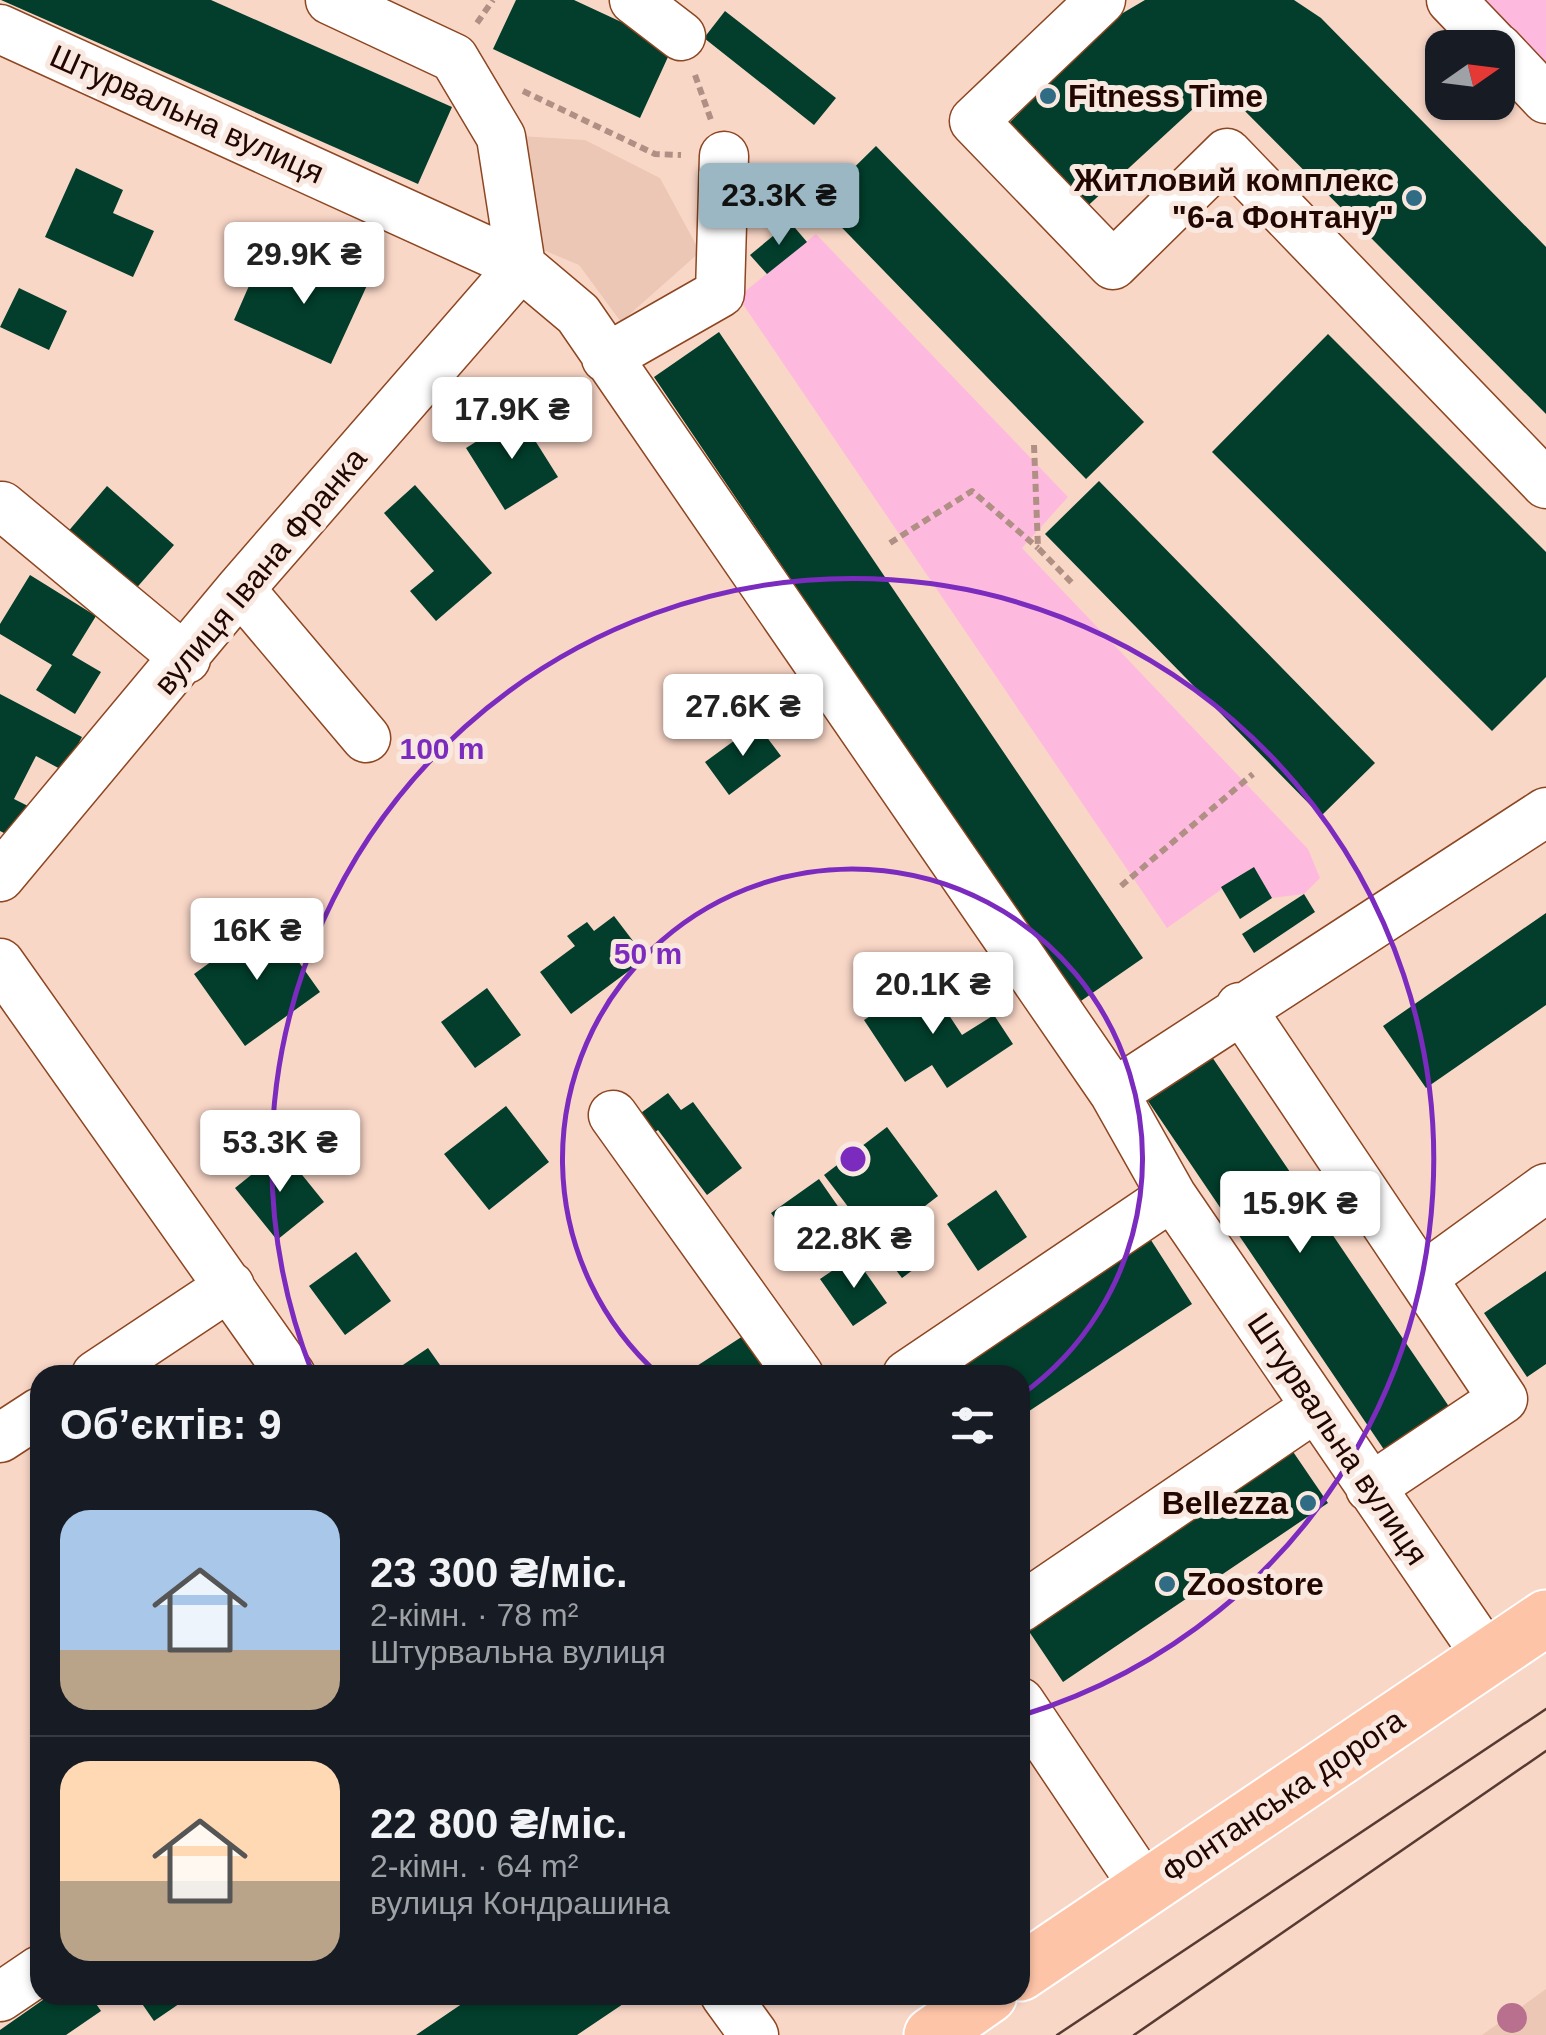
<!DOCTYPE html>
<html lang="uk">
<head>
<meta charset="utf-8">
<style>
  body { margin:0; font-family:Helvetica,sans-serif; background:#242831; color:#f1f3f6; height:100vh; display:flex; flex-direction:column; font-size:38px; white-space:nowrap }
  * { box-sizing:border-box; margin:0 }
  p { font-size:32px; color:#9ea1a6 }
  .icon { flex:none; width:55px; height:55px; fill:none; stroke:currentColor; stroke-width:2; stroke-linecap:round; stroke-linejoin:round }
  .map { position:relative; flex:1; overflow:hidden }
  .side { position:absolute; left:30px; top:1365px; width:1000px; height:640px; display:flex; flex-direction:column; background:#171b24; border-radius:30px; box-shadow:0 2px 8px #0004 }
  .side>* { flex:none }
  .needle { width:65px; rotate:76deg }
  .controls { position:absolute; left:1425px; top:30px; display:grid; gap:20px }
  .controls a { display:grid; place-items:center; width:90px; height:90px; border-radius:20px; background:#171b24; box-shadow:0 2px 8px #0004; font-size:50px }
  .price { position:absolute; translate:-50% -85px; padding:0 22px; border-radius:10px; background:#fff; color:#222; font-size:32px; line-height:65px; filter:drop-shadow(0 2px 5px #0008) }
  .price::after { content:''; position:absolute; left:50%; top:60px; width:30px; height:22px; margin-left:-15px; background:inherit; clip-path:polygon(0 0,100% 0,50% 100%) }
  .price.current { background:#9ab7c3; color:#111 }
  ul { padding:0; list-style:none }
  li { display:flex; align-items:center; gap:30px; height:250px; padding:0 30px }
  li+li { border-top:2px solid #363941 }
  li span { display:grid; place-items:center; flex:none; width:280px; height:200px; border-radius:30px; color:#555 }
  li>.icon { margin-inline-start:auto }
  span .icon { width:120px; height:120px; fill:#fffc; stroke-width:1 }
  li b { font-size:42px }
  h2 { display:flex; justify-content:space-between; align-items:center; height:120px; padding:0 30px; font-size:42px }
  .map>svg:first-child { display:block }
  .built { fill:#ecc7b6 }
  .green { fill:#febade }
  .building { fill:#023e2b }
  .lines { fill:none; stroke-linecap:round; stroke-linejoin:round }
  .minor-casing { stroke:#8d4621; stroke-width:51 }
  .major-casing { stroke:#fff; stroke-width:59 }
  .path { stroke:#b09084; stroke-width:6; stroke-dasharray:8 5; stroke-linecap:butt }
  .minor { stroke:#fff; stroke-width:48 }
  .major { stroke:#fdc4a8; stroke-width:55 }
  .tram { stroke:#573a31; stroke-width:2.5 }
  .tree { fill:#b96f8e }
  .ring { fill:none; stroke:#7b2cbf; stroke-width:5 }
  .poi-dot { fill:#306d84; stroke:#f9e8e0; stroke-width:4 }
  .labels { text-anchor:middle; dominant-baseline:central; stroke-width:10; stroke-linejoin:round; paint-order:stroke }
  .poi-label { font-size:32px; font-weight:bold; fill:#220600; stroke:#f9e8e0; text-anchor:start }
  .street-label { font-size:32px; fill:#220600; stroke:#f9e8e0 }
  .centre { fill:#7b2cbf; stroke:#f9e8e0; stroke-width:5 }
  .ring-label { font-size:30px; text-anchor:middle; font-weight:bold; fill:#7b2cbf; stroke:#f9e8e0; stroke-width:10; stroke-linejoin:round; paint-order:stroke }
</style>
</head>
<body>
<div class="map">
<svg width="1546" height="2035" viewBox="0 0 1546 2035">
  <rect width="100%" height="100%" fill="#f9d7c7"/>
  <path class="built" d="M520,136l65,4 75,38 40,74 -79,70 -42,-57 -48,-20z
    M1546,1989v46h-64z"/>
  <path class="green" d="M1486,0h60v63z
    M816,234l252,263 -46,51 286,301 12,29 -16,16 -32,4 -19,-31 -86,61 -429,-631z"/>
  <path class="building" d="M1,0h210l241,107 -34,77z
    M516,0h58l99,46 -33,72 -147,-69z
    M1145,0h149l27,18 225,229v167l-327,-329 -139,128 -80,-81 116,-115z
    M725,11l111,87 -22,27 -110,-87z
    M876,146l268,276 -58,57 -268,-276z
    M76,168l47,22 -10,23 41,18 -21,46 -88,-40z
    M790,222l17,20 -40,32 -17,-19z
    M316,257l53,24 -38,83 -97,-44 25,-57 45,20z
    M19,288l48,23 -18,39 -49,-23z
    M719,332l424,626 -65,45 -424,-626z
    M1328,334l218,218v125l-54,54 -280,-279z
    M519,415l39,62 -53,33 -39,-62z
    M1099,481l276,282 -54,53 -276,-282z
    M415,485l77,88 -56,48 -26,-30 24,-20 -50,-58z
    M107,486l67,59 -41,47 -67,-58z
    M30,575l66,41 -24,39 29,17 -26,42 -39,-24 16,-25 -52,-31v-10z
    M0,694l82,43 -18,34 -28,-15 -22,43 16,8 -16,31 -14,-7z
    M757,724l24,32 -52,39 -24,-33z
    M1254,867l18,31 -32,21 -19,-32z
    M1304,894l11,18 -61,41 -12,-19z
    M1546,913v92l-120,83 -43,-62z
    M614,916l32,42 -75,56 -31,-42 35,-26 -8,-10 20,-14 7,9z
    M269,920l51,72 -75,54 -51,-72z
    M926,980l36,55 32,-20 19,29 -66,44 -15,-23 -27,17 -41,-62z
    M487,988l34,47 -46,33 -34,-46z
    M1212,1057l240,354 -65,43 -239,-353z
    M668,1093l13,17 12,-8 49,66 -35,27 -49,-65 -14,10 -14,-19z
    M506,1106l43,56 -60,48 -45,-56z
    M887,1127l51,69 -35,27 26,35 -27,20 -78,-103z
    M282,1150l42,52 -47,38 -42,-52z
    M819,1179l34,49 -26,19 -11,-15 -21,15 -24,-34z
    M996,1190l31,47 -49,34 -31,-47z
    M1149,1237l43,67 -172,113v-42h-80z
    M356,1252l35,49 -46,34 -36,-49z
    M854,1256l33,47 -34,23 -33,-47z
    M1546,1271v93l-19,13 -43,-64z
    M743,1336l25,39h-85z
    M428,1348l19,27h-59z
    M1283,1437l45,66 -265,179 -43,-64z
    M50,1995h40l11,16 -35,24h-66v-5z
    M136,1995h56l-38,26z
    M475,1995h146l5,7 -49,33h-161z"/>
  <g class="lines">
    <defs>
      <path id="minor" d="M330,0l124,58 47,79 20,129
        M634,0l47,36
        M1101,0l-127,121 139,144 114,-112 319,331
        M1451,0l46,48
        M0,29l521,237 57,48 536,779 58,103 316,462
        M1498,48l48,51
        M606,358l114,-65 4,-137
        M2,506l184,153
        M240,589l126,149
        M0,877l240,-288 281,-323
        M0,963l291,412
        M1240,1007l182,271 124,-90
        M1114,1093l432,-281
        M613,1115l186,260
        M96,1375l134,-89
        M907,1375l265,-179
        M0,1438l40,-26
        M1370,1488l133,-89 -81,-121
        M1020,1608l296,-201
        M1020,1702l125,186
        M725,1995l29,40
        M0,1997l40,-27"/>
      <path id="major" d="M1020,1973l526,-355
        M932,2035l57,-40"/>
    </defs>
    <use href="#minor" class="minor-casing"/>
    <use href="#major" class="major-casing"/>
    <path class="path" d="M477,23l16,-23
      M695,75l16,45
      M523,91l132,63 26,1
      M1034,445l4,103 35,36
      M890,543l82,-52 66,57
      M1121,886l132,-112"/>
    <use href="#minor" class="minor"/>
    <use href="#major" class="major"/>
    <path class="tram" d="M1057,2035l489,-326
      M1134,2035l412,-284"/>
  </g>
  <circle class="tree" cx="1512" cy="2018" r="15"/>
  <g class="ring">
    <path d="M659 1375A290 290 0 1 1 1021 1395"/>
    <path d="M312 1372A581 581 0 1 1 1023 1715"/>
  </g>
  <g class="poi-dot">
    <circle cx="1048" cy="96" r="10"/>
    <circle cx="1414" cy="198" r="10"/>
    <circle cx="1308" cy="1503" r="10"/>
    <circle cx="1167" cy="1584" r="10"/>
  </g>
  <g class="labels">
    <g class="poi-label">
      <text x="1068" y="96">Fitness Time</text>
      <text x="1394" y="180" text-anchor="end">Житловий комплекс<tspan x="1394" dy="37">"6-а Фонтану"</tspan></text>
      <text x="1288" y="1503" text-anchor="end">Bellezza</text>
      <text x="1187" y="1584">Zoostore</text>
    </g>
    <g class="street-label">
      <text transform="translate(187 114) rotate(24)">Штурвальна вулиця</text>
      <text transform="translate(260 571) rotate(-50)">вулиця Івана Франка</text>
      <text transform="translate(1338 1439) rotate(56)">Штурвальна вулиця</text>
      <text transform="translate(1283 1796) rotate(-34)">Фонтанська дорога</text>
    </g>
  </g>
  <circle cx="853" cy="1159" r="15" class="centre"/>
  <g class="ring-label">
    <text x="442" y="759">100 m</text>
    <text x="648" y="964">50 m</text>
  </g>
</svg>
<div class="controls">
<a><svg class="needle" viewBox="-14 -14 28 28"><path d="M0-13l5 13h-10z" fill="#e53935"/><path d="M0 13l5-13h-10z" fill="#9ea1a6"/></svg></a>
</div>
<b class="price current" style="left:779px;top:248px">23.3K ₴</b>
<b class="price" style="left:304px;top:307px">29.9K ₴</b>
<b class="price" style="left:512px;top:462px">17.9K ₴</b>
<b class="price" style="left:743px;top:759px">27.6K ₴</b>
<b class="price" style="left:257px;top:983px">16K ₴</b>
<b class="price" style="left:933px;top:1037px">20.1K ₴</b>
<b class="price" style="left:280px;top:1195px">53.3K ₴</b>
<b class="price" style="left:1300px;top:1256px">15.9K ₴</b>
<b class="price" style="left:854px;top:1291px">22.8K ₴</b>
<section class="side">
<h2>Об’єктів: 9<svg class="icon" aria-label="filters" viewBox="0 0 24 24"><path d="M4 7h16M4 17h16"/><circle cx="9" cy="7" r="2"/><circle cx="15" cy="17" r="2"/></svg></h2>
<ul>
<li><span style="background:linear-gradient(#a9c7e8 70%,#b9a48a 0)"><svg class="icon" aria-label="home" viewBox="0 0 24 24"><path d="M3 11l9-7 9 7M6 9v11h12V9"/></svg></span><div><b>23 300 ₴/міс.</b><p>2-кімн. · 78 m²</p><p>Штурвальна вулиця</p></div></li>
<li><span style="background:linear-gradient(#ffd9b3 60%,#b9a48a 0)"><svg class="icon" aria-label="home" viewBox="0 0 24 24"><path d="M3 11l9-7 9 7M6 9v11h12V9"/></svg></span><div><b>22 800 ₴/міс.</b><p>2-кімн. · 64 m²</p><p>вулиця Кондрашина</p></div></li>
</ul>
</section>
</div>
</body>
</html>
